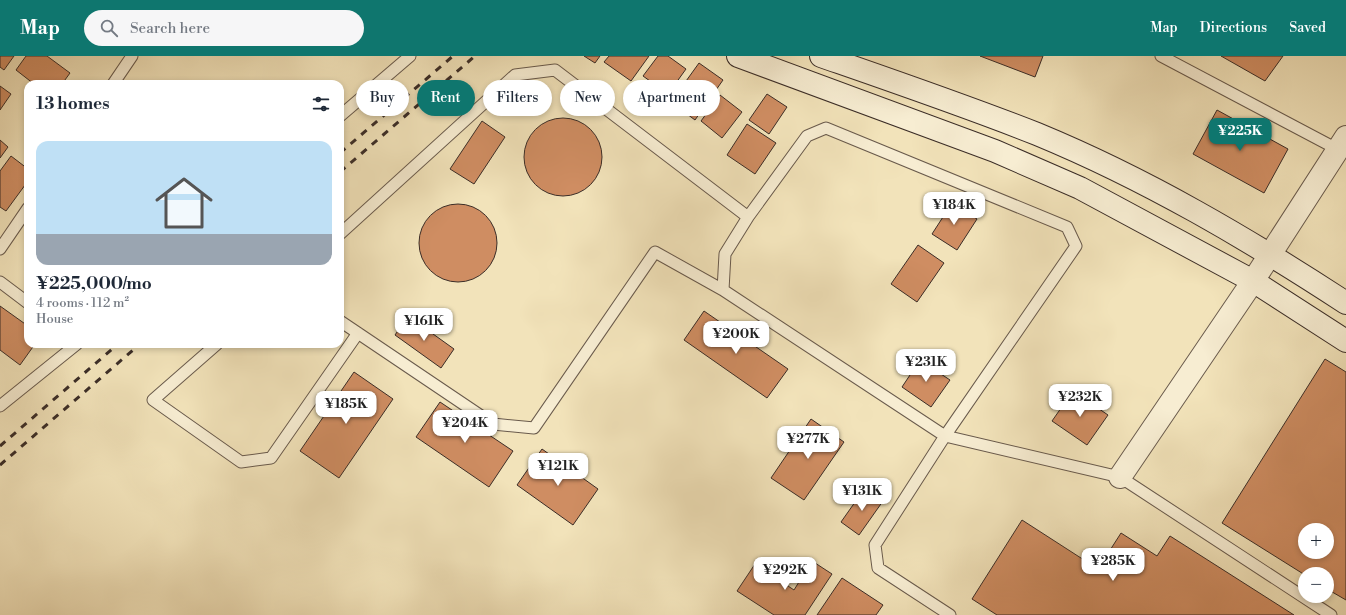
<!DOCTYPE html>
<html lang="en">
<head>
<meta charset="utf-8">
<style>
  body { margin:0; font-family:"Libre Bodoni",serif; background:#f6f6f7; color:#1f2937; height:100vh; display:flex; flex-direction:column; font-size:15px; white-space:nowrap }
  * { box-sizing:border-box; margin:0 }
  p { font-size:13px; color:#747a83 }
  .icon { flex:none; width:22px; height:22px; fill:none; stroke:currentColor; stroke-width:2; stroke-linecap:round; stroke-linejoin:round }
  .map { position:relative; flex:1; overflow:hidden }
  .sheet { position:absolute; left:24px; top:24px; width:320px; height:268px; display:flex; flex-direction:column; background:#fff; border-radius:12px; box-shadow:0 2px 6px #0003 }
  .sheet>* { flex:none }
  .top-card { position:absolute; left:356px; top:24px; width:380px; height:36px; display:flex; gap:8px }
  .fabs { position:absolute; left:1298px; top:467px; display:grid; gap:8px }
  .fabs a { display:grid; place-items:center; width:36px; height:36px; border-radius:50%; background:#fff; box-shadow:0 2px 6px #0003; font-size:20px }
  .price { position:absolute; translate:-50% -34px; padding:0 9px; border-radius:8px; background:#fff; color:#222; font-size:13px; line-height:26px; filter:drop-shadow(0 1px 2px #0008) }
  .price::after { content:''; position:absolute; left:50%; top:24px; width:12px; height:9px; margin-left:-6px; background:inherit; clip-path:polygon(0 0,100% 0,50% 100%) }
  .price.selected { background:#0f766e; color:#fff }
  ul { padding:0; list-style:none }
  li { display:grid; align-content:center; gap:8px; height:212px; padding:0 12px }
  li+li { border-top:1px solid #e0e1e3 }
  li span { display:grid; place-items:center; height:124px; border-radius:12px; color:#555 }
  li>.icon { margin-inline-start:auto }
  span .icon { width:72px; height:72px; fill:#fffc; stroke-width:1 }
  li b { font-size:17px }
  h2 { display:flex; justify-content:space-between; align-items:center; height:48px; padding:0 12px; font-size:17px }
  .tag { padding:0 14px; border-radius:18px; background:#fff; box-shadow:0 2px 6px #0003; font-size:14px; line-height:36px }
  .tag.selected { background:#0f766e; color:#fff }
  header { display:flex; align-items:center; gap:24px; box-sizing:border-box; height:56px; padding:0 20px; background:#0f766e; color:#fff }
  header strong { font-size:19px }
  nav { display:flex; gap:22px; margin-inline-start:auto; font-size:14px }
  .search { width:280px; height:36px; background:#f6f6f7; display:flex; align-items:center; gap:10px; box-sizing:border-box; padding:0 14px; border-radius:22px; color:#747a83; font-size:15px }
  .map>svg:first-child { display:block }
  .building { fill:#cf8d62; stroke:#3b2d27; fill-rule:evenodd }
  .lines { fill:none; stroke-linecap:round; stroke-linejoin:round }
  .lane-casing { stroke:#695a4c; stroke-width:13 }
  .street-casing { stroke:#695a4c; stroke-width:24 }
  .secondary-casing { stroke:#3b2d27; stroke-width:24 }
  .lane { stroke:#f7edd2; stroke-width:11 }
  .street { stroke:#f7edd2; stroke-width:22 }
  .secondary { stroke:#f7edd2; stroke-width:22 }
  .rail { stroke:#3b2d27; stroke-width:3; stroke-dasharray:7 7; stroke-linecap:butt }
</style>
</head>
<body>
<header>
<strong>Map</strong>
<div class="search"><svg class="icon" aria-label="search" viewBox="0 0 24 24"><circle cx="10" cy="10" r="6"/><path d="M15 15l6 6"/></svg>Search here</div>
<nav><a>Map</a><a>Directions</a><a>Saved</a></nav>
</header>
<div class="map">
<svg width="1346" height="559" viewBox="0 0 1346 559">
  <rect width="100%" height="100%" fill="#f2e3ba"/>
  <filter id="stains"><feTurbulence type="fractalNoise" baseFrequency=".005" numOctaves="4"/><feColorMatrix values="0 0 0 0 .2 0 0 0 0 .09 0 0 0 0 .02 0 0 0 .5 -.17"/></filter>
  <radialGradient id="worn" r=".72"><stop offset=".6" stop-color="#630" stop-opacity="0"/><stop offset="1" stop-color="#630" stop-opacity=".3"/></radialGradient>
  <path class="building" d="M0,0h14l-10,14 -4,-3z
    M26,0h21l23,17 -8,11h-28l-18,-14z
    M584,0h16l-5,7z
    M609,0h40l-18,25 -27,-19z
    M658,0h10l18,13 -18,25 -25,-18z
    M980,0h63l-8,21z
    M1221,0h62l-18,25z
    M699,7l24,17 -28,40 -24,-18z
    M0,30l11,8 -11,16z
    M767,38l20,13 -18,27 -20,-14z
    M720,39l22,17 -20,26 -21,-17z
    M1217,54l71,39 -24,44 -71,-39z
    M524 101a39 39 0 1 1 78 0a39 39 0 1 1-78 0Z
    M482,65l23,16 -31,47 -24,-15z
    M747,68l29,19 -21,31 -28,-19z
    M0,84l8,7 -8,11z
    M11,100l17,13v12l-22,30 -6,-4v-36z
    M952,147l25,16 -20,31 -25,-16z
    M419 187a39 39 0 1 1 78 0a39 39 0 1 1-78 0Z
    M918,189l26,18 -27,39 -26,-18z
    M0,250l28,20v18h7l-15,21 -20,-15z
    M704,255l84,58 -21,29 -83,-58z
    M408,260l46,33 -13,19 -46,-33z
    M1325,303l21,13v228l-19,-11v-15l-22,1 -83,-52zM1305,474h22v22h-22z
    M920,304l30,20 -19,27 -29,-20z
    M354,316l39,27 -54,79 -39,-27z
    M1073,335l35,24 -21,30 -35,-24z
    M440,346l73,49 -24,36 -73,-50z
    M811,363l33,23 -40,58 -33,-22z
    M542,393l56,40 -25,36 -56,-40z
    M865,432l18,13 -24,34 -18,-13z
    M1022,464l76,49 23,-36 36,23 13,-20 124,79h-297l-25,-16z
    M812,505l20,13 -27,41h-31l-37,-24 18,-27 39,26z
    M842,522l41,27 -7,10h-59z"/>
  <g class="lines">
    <defs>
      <path id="lane" d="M1161,0l176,93
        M113,28l19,-28
        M340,60l70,-60
        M748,161l59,-81 19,-8 241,99 9,19 -131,190 -70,109 3,23 72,47
        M340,178l175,-159 40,-5 193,147 -23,37 -2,36 222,146 175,41 211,138
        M0,193l28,-41
        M0,226l28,21
        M340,265l153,103 41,4 121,-176 68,38
        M217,288l-64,56 88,62 30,-4 87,-125
        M0,350l77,-62"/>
      <path id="street" d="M1120,421l133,-196 93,-144"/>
      <path id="secondary" d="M738,0l257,95 85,37 173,93 93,60
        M821,0c72,25 145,50 216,78 109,45 211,105 309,169"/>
    </defs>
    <use href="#lane" class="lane-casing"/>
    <use href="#street" class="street-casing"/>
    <use href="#secondary" class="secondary-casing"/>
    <use href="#lane" class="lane"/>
    <use href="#street" class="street"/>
    <use href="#secondary" class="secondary"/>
    <path class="rail" d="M340,97l113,-97
      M340,116l135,-116
      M0,390l118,-102
      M0,409l140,-121"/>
  </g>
  <rect width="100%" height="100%" filter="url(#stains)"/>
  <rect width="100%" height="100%" fill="url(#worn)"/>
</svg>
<div class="fabs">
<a>+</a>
<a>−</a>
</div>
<b class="price selected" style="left:1240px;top:96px">¥225K</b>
<b class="price" style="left:954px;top:170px">¥184K</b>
<b class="price" style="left:424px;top:286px">¥161K</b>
<b class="price" style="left:736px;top:299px">¥200K</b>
<b class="price" style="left:926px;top:327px">¥231K</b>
<b class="price" style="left:1080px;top:362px">¥232K</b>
<b class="price" style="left:346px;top:369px">¥185K</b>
<b class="price" style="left:465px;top:388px">¥204K</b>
<b class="price" style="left:808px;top:404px">¥277K</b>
<b class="price" style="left:558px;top:431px">¥121K</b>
<b class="price" style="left:862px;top:456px">¥131K</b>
<b class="price" style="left:1113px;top:526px">¥285K</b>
<b class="price" style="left:785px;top:535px">¥292K</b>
<div class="top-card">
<a class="tag">Buy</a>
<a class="tag selected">Rent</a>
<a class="tag">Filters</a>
<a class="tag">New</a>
<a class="tag">Apartment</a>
</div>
<section class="sheet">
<h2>13 homes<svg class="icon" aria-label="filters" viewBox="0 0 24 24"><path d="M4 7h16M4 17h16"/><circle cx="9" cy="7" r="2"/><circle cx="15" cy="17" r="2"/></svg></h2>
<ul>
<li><span style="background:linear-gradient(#bfe0f5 75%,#9aa5b1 0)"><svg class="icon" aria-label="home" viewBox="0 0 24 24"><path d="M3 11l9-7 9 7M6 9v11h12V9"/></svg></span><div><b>¥225,000/mo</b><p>4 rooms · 112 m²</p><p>House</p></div></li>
</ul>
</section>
</div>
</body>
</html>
